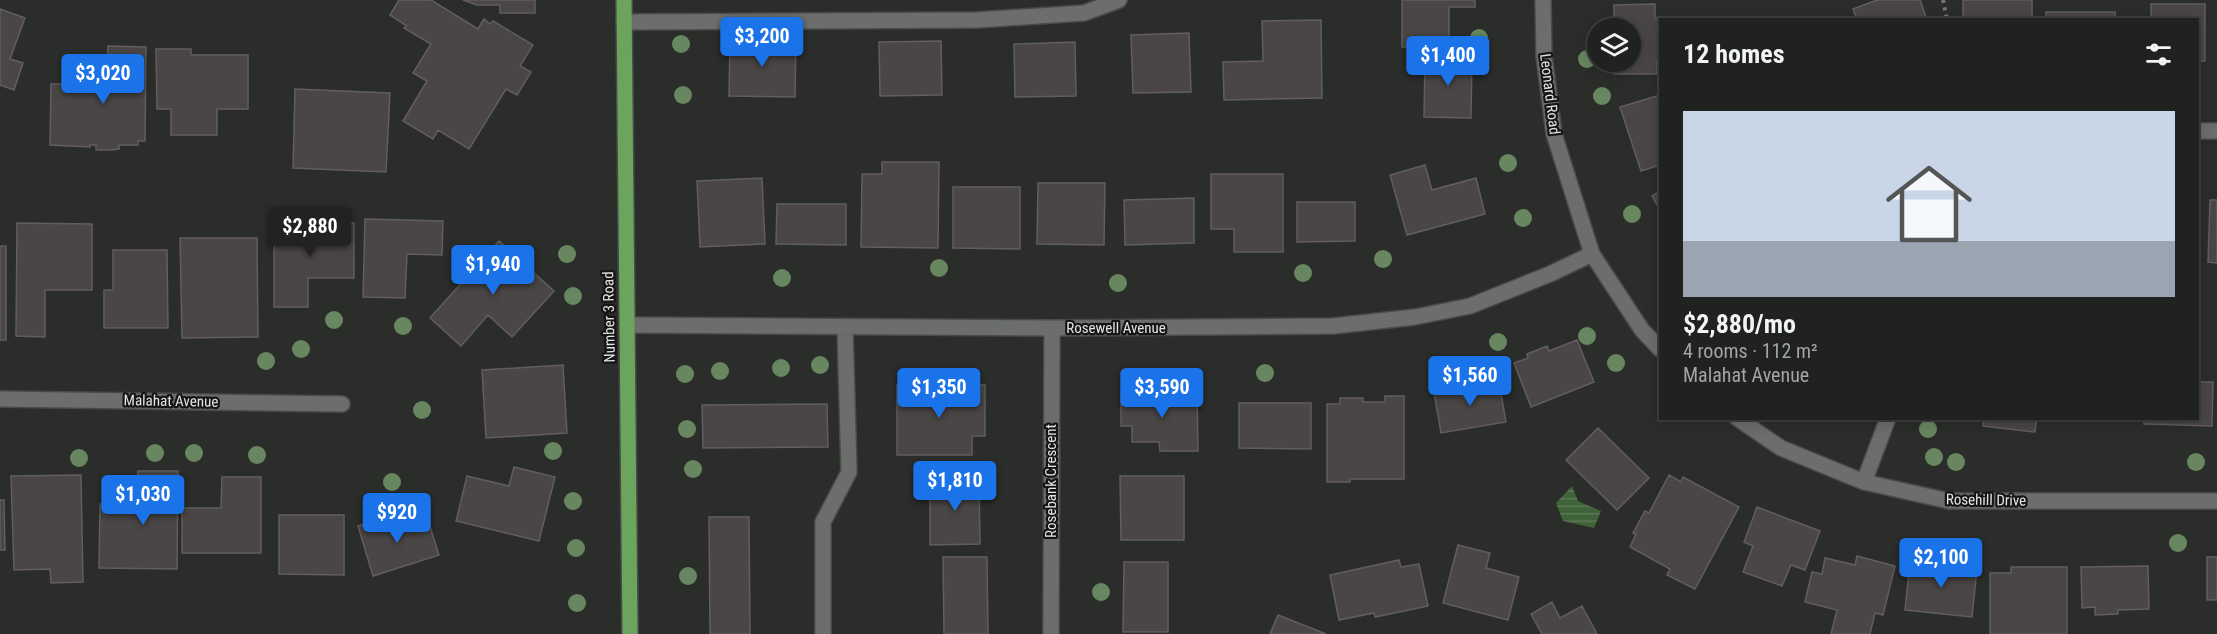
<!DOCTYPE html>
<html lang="en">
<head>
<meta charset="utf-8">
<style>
  body { margin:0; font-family:"Roboto Condensed",sans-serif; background:#2d2f2d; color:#f1f3f6; height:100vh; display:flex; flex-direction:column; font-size:22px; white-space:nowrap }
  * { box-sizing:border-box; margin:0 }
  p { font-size:20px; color:#a2a4a5 }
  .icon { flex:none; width:33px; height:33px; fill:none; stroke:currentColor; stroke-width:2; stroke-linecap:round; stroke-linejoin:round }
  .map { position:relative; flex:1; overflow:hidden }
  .panel { position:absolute; left:1659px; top:18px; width:540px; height:402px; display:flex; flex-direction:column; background:#202220; border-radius:0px; box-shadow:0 3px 15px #0003,0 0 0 2px #3d3f3e }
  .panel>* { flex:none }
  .buttons { position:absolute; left:1587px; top:18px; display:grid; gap:12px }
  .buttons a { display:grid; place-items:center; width:54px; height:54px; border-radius:50%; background:#202220; box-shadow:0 3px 15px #0003,0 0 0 2px #3d3f3e; font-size:30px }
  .price { position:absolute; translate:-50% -51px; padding:0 14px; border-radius:6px; background:#1a73e8; color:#fff; font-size:20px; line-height:39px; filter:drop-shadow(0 2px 3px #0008) }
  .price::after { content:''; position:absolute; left:50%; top:36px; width:18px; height:14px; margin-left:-9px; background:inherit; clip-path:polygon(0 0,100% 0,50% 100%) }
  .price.current { background:#222; color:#fff }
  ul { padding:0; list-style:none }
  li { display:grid; align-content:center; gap:12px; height:318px; padding:0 24px }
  li span { display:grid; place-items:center; height:186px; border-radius:0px; color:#555 }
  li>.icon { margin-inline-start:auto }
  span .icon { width:108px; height:108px; fill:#fffc; stroke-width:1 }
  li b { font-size:26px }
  h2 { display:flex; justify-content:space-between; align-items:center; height:72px; padding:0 24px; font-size:26px }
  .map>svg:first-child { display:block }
  .water { fill:url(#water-rules) }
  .building { fill:#4b4646; stroke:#625d5e; stroke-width:1.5 }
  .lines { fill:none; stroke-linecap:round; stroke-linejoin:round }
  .minor-casing { stroke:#494b49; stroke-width:18 }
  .major-casing { stroke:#494b49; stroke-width:18 }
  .path { stroke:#747673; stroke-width:4; stroke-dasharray:3 4.5; stroke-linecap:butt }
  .minor { stroke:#6b6e6a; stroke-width:15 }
  .major { stroke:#6aa45d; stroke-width:15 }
  .tree { fill:#688760 }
  .labels { text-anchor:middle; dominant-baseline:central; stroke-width:4.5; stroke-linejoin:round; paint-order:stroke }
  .street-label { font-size:15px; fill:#e4e5e3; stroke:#141514 }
</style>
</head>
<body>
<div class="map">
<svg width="2217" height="634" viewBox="0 0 2217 634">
  <defs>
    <pattern id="water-rules" width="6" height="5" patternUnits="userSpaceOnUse" patternTransform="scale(1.5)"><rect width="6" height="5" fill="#3f6338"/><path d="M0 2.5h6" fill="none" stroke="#5b7955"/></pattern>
  </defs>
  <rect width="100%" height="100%" fill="#2b2d2a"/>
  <path class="water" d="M1572,486l6,15 23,10 -7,17 -31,-7 -7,-18z"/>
  <path class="building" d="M399,0h32l47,29 6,-10 6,5 3,-3 40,24 -13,21 11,6 -14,23 -11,-6 -37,60 -31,-19 -5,9 -30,-18 24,-40 -14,-8 18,-29 -27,-16 3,-2 -17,-11z
    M463,0h72v13h-35v-8h-23z
    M1402,0h73v7h-26v40h-47z
    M1877,0h43l7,20h-70l-4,-11z
    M1963,0h69v20h-69z
    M1655,4v14h33l-28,2v42h-3v12h-43v-12h16v-34h-16v-23z
    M2151,4h54v57h-7v-41h-47z
    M0,9l25,9 -15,41 13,4 -9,27 -14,-5z
    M2046,12h69v8h-69z
    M1321,20l1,78 -98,2 -1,-38 40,-1 -1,-40z
    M1189,33l2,59 -58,1 -2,-58z
    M730,39l66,1 -1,57 -66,-1z
    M941,41l1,54 -62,1 -1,-54z
    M1075,42l1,54 -61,1 -1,-53z
    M108,46l38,1 -1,94h-7v4h-19v4l-8,1h-15v-5h-6v2l-40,-2 1,-61h20v-5l27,1v4h9z
    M156,49h35v6h57v54h-31v26h-46v-26h-14z
    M1425,57l47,1 -1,60 -47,-1z
    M295,89l95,4 -4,79 -93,-4z
    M1660,95v70l-19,6 -21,-64z
    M882,162h57l-1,86 -77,-1 1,-73h20z
    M1425,165l7,25 44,-12 9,36 -78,21 -17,-60z
    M1211,174h72v78h-49v-23h-23z
    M762,178l3,66 -65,3 -3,-66z
    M1038,183h67l-1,62 -67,-1z
    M953,187h67v62l-67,-1z
    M1660,191v19l-8,-14z
    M1194,198v45l-69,2 -1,-45z
    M2210,200h7v63l-9,-1z
    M1297,202h58v39l-58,1z
    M777,204h69v41l-70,-1z
    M365,219l78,2 -1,34 -35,-1 -2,44 -42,-1z
    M17,223l75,1v66h-47v47l-29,-1z
    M354,223v55h-46v29h-34v-83z
    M180,238h77l1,99 -76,1z
    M499,241l55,50 -42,46 -24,-22 -27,31 -31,-28z
    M0,246h6v94h-6z
    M113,250h54l1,78h-64v-38h9z
    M1577,340l17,42 -63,25 -17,-44 14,-5 -1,-4 20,-8 2,5z
    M563,365l4,68 -81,5 -4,-68z
    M1499,382l7,40 -65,11 -7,-41z
    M2198,382h15l-1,44 -68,-2v-6h54z
    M897,385h88v51h-13v19h-75z
    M1197,391l1,60h-38l-1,-9h-27v-16h-11v-34z
    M1385,396h19v83h-54v3h-23v-78h13v-6h23v4h22z
    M1239,403h72v46l-72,-1z
    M827,404l1,43 -125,1 -1,-43z
    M1984,418h53l-2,14 -52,-6z
    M1598,428l51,50 -32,32 -51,-50z
    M514,467l41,10 -16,64 -83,-20 11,-45 42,10z
    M138,471h40l-1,98 -78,-1 1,-64h37z
    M81,475l2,107 -32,1 -1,-14 -36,1 -3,-94z
    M1669,475l12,7 2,-5 56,30 -44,82 -28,-14 3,-6 -40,-22 6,-13 -3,-1 12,-22 4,2z
    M1120,476h64v64h-63z
    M222,477h39v76h-79v-45h39z
    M979,479l1,65 -50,1v-65z
    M0,500h4l1,50h-5z
    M1757,507l63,24 -15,39 -14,-5 -9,21 -39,-14 10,-26 -9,-4z
    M279,515h65v60l-65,-1z
    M392,515l4,12 31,-10 12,38 -66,21 -15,-50z
    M709,517h40l1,117h-40z
    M1458,545l32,8 -4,15 33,9 -11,43 -65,-17z
    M1857,556l38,10 -12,49 -8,-2 -5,21h-39l6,-24 -32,-8 7,-30 10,2 3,-16 30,7z
    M943,557h44l1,77h-44z
    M2207,557h10v43h-10z
    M1399,560l2,7 18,-3 9,42 -53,11 -1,-4 -35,7 -9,-45z
    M1124,562h44v70h-45z
    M1910,562l67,7 -5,48 -67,-7z
    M2148,566l1,43 -31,1v4l-23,1v-8l-13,1 -1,-41z
    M2011,567h56v67h-77v-61h21z
    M1552,602l8,16 22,-12 15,28h-55l-11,-20z
    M1278,615l48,19h-56z"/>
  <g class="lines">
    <defs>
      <path id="minor" d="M1543,0l1,56 10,78 38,120 50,76 18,19
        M624,22l352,-2 108,-7 35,-13
        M2198,131h19
        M628,325l424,3 281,-2 82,-9 55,-11 80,-32 42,-20
        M0,399l342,5
        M1737,418l44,30 83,34 85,19h268
        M1864,482l24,-64
        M823,634v-112l26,-50 -4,-145
        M1051,634l1,-306"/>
      <path id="major" d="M624,0l6,634"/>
    </defs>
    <use href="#minor" class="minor-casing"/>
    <use href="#major" class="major-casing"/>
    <path class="path" d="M1943,0l4,20"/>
    <use href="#minor" class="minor"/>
    <use href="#major" class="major"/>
  </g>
  <g class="tree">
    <circle cx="1479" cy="38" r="9"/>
    <circle cx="681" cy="44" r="9"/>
    <circle cx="1587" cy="59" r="9"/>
    <circle cx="683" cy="95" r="9"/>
    <circle cx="1602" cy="96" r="9"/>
    <circle cx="1508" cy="163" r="9"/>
    <circle cx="1632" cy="214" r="9"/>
    <circle cx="1523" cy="218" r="9"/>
    <circle cx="567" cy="254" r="9"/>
    <circle cx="1383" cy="259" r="9"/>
    <circle cx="939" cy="268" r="9"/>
    <circle cx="1303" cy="273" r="9"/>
    <circle cx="782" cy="278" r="9"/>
    <circle cx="1118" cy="283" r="9"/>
    <circle cx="573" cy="296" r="9"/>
    <circle cx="334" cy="320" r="9"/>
    <circle cx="403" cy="326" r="9"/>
    <circle cx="1587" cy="336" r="9"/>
    <circle cx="1498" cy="342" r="9"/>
    <circle cx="301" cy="349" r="9"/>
    <circle cx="266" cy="361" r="9"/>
    <circle cx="1616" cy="363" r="9"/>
    <circle cx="820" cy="365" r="9"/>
    <circle cx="781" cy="368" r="9"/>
    <circle cx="720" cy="371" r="9"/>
    <circle cx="1265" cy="373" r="9"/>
    <circle cx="1445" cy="373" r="9"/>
    <circle cx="685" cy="374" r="9"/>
    <circle cx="422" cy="410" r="9"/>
    <circle cx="687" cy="429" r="9"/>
    <circle cx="1928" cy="429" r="9"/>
    <circle cx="553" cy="451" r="9"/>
    <circle cx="155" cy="453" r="9"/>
    <circle cx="194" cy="453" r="9"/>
    <circle cx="257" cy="455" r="9"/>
    <circle cx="1934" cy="457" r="9"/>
    <circle cx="79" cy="458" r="9"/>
    <circle cx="1956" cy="462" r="9"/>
    <circle cx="2196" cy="462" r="9"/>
    <circle cx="693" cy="469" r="9"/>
    <circle cx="392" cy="482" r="9"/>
    <circle cx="573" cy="501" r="9"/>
    <circle cx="2178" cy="543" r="9"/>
    <circle cx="576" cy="548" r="9"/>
    <circle cx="688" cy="576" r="9"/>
    <circle cx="1101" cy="592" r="9"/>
    <circle cx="577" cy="603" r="9"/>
  </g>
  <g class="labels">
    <g class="street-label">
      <text transform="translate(1550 94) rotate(83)">Leonard Road</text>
      <text transform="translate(609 317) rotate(-91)">Number 3 Road</text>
      <text x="1116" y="328">Rosewell Avenue</text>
      <text transform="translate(171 401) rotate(1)">Malahat Avenue</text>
      <text transform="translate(1051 481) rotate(-90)">Rosebank Crescent</text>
      <text transform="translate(1986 500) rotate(1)">Rosehill Drive</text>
    </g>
  </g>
</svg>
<div class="buttons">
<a><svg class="icon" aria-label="layers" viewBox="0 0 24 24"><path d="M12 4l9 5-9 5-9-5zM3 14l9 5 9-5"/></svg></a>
</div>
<b class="price" style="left:762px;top:68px">$3,200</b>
<b class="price" style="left:1448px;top:87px">$1,400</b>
<b class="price" style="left:103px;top:105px">$3,020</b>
<b class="price current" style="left:310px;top:258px">$2,880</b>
<b class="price" style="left:493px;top:296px">$1,940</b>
<b class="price" style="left:1470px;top:407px">$1,560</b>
<b class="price" style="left:939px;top:419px">$1,350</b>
<b class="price" style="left:1162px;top:419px">$3,590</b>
<b class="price" style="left:955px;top:512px">$1,810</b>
<b class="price" style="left:143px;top:526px">$1,030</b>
<b class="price" style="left:397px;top:544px">$920</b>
<b class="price" style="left:1941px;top:589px">$2,100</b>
<section class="panel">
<h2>12 homes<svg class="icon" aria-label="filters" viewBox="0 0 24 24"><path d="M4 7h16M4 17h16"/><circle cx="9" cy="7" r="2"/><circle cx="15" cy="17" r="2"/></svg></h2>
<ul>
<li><span style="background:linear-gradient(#c9d6e8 70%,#9aa5b1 0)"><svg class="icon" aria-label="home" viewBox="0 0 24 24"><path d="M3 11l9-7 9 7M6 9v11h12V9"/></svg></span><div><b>$2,880/mo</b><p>4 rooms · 112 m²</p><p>Malahat Avenue</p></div></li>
</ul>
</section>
</div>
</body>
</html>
